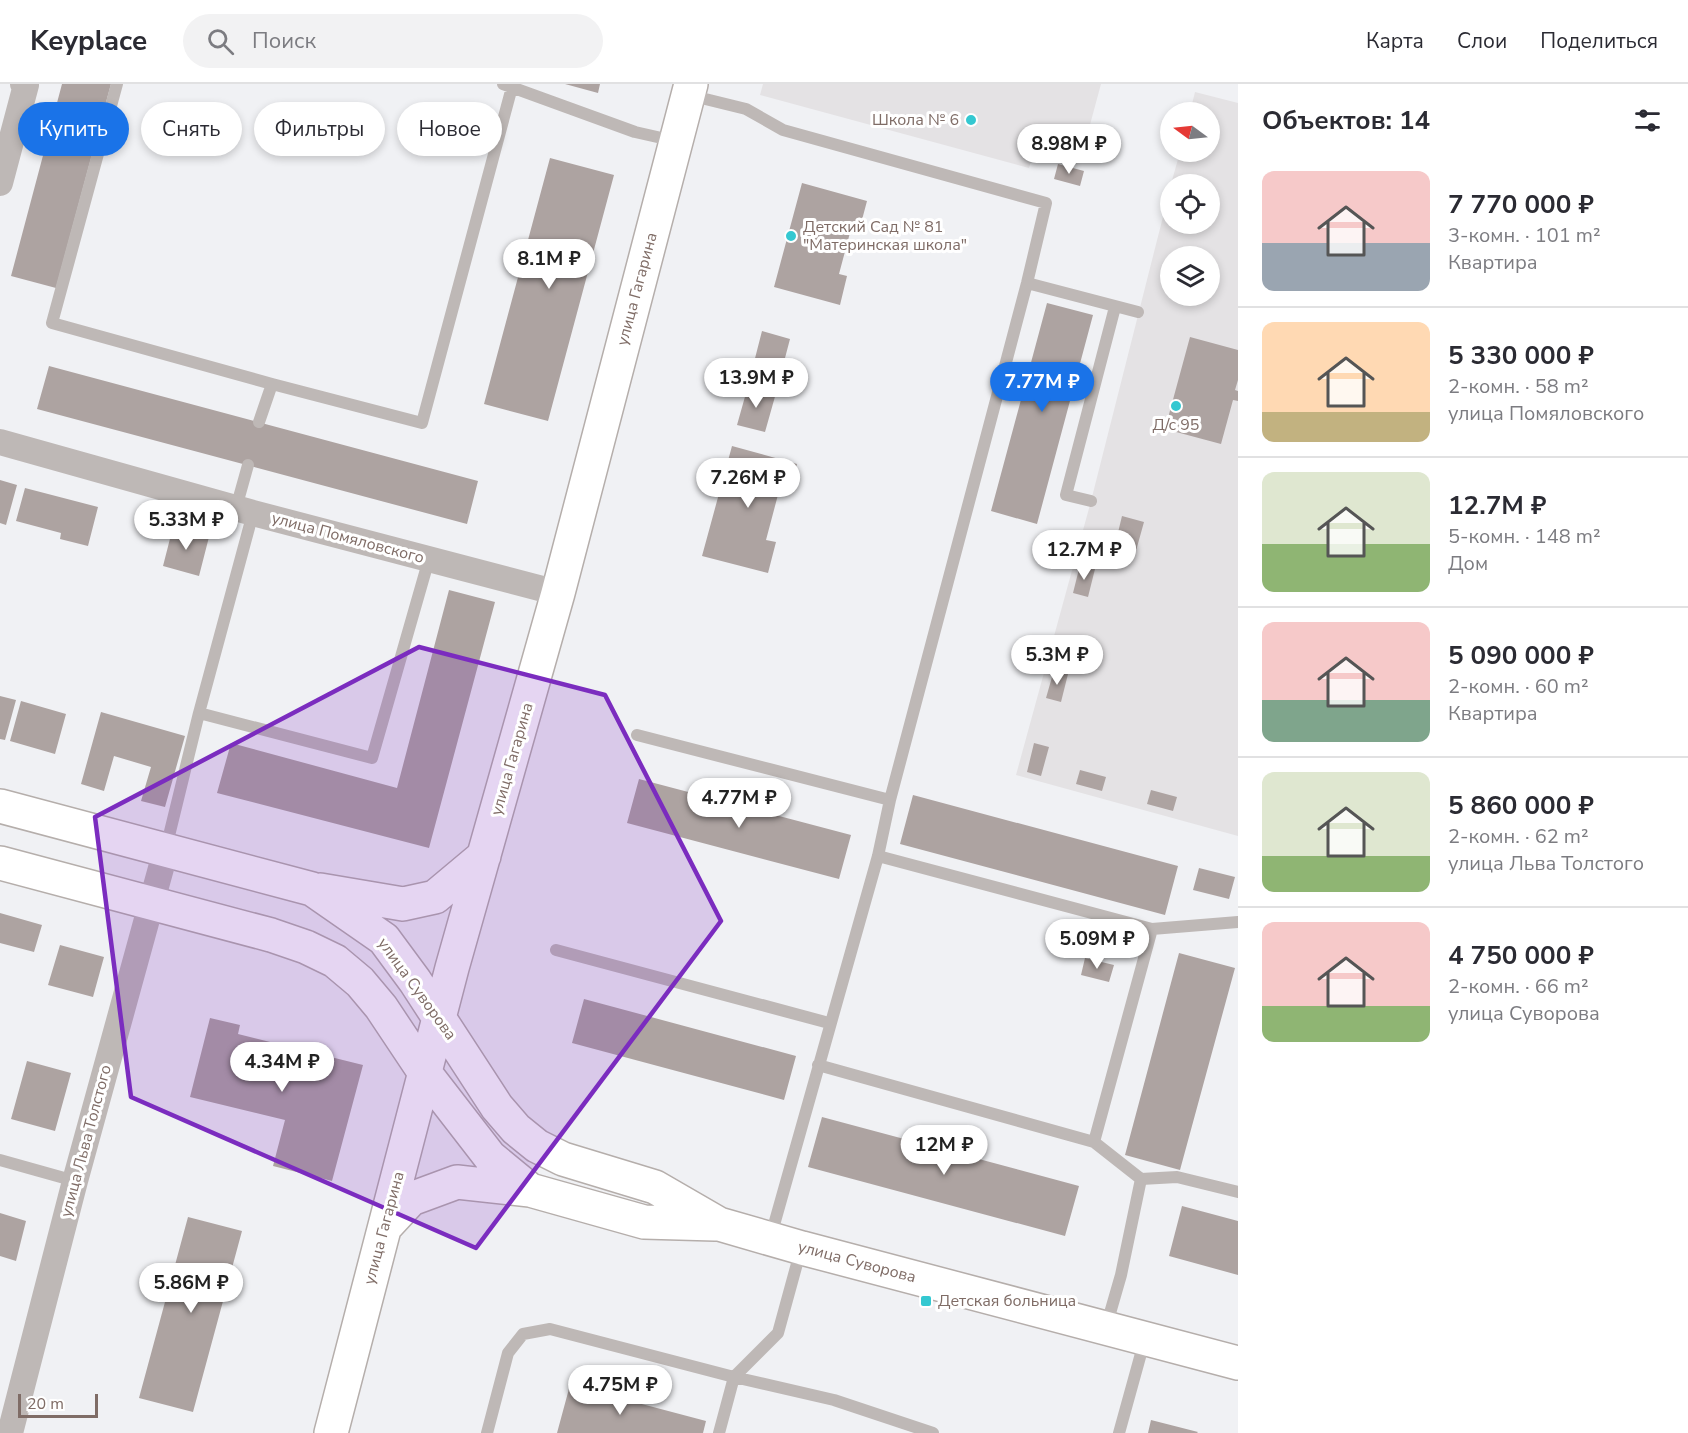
<!DOCTYPE html>
<html lang="ru">
<head>
<meta charset="utf-8">
<style>
  body { margin:0; font-family:"Nunito Sans",sans-serif; background:#f2f2f3; color:#2b2b33; height:100vh; display:flex; flex-direction:column; font-size:22px; white-space:nowrap }
  * { box-sizing:border-box; margin:0 }
  p { font-size:20px; color:#7c7c81 }
  .icon { flex:none; width:33px; height:33px; fill:none; stroke:currentColor; stroke-width:2; stroke-linecap:round; stroke-linejoin:round }
  .map { position:relative; flex:1; overflow:hidden }
  .details { display:flex; flex-direction:column; background:#fff; width:450px }
  .details>* { flex:none }
  .guide { position:absolute; left:18px; top:18px; width:570px; height:54px; display:flex; gap:12px }
  .needle { width:39px; rotate:285deg }
  .fabs { position:absolute; left:1160px; top:18px; display:grid; gap:12px }
  .fabs a { display:grid; place-items:center; width:60px; height:60px; border-radius:50%; background:#fff; box-shadow:0 3px 9px #0003; font-size:30px }
  .scale { position:absolute; left:18px; bottom:15px; width:80px; box-sizing:border-box; padding-left:6px; border:3px solid #7f6c66; border-top:0; font-size:16px; line-height:21px; white-space:nowrap; color:#7f6c66; -webkit-text-stroke:4px #fff; paint-order:stroke }
  .price { position:absolute; translate:-50% -51px; padding:0 14px; border-radius:21px; background:#fff; color:#222; font-size:20px; line-height:39px; filter:drop-shadow(0 2px 3px #0008) }
  .price::after { content:''; position:absolute; left:50%; top:36px; width:18px; height:14px; margin-left:-9px; background:inherit; clip-path:polygon(0 0,100% 0,50% 100%) }
  .price.on { background:#1a73e8; color:#fff }
  ul { padding:0; list-style:none }
  li { display:flex; align-items:center; gap:18px; height:150px; padding:0 24px }
  li+li { border-top:2px solid #e1e1e2 }
  li span { display:grid; place-items:center; flex:none; width:168px; height:120px; border-radius:12px; color:#555 }
  li>.icon { margin-inline-start:auto }
  span .icon { width:72px; height:72px; fill:#fffc; stroke-width:1 }
  li b { font-size:26px }
  h2 { display:flex; justify-content:space-between; align-items:center; height:72px; padding:0 24px; font-size:26px }
  .pill { padding:0 21px; border-radius:27px; background:#fff; box-shadow:0 3px 9px #0003; font-size:21px; line-height:54px }
  .pill.on { background:#1a73e8; color:#fff }
  header { display:flex; align-items:center; gap:36px; box-sizing:border-box; height:84px; padding:0 30px; background:#fff; border-bottom:2px solid #e1e1e2 }
  header strong { font-size:28px }
  nav { display:flex; gap:33px; margin-inline-start:auto; font-size:21px }
  .search { width:420px; height:54px; background:#f2f2f3; display:flex; align-items:center; gap:15px; box-sizing:border-box; padding:0 21px; border-radius:33px; color:#7c7c81; font-size:22px }
  main { display:flex; flex:1; min-height:0 }
  .map>svg:first-child { display:block }
  .built { fill:#e4e2e4; fill-rule:evenodd }
  .building { fill:#ada3a1 }
  .lines { fill:none; stroke-linecap:round; stroke-linejoin:round }
  .secondary-casing { stroke:#b5aeab; stroke-width:36 }
  .service { stroke:#beb8b6; stroke-width:12 }
  .minor { stroke:#beb8b6; stroke-width:26 }
  .secondary { stroke:#fff; stroke-width:33 }
  .marked { fill:#7b2cbf; fill-opacity:0.2; stroke:#7b2cbf; stroke-width:4.5; stroke-linejoin:round }
  .poi-dot { fill:#34c8d1; stroke:#fff; stroke-width:2 }
  .labels { text-anchor:middle; dominant-baseline:central; stroke-width:6; stroke-linejoin:round; paint-order:stroke }
  .poi-label { font-size:16px; fill:#7f6c66; stroke:#fff; text-anchor:start }
  .street-label { font-size:16px; fill:#7f6c66; stroke:#fff }
</style>
</head>
<body>
<header>
<strong>Keyplace</strong>
<div class="search"><svg class="icon" aria-label="search" viewBox="0 0 24 24"><circle cx="10" cy="10" r="6"/><path d="M15 15l6 6"/></svg>Поиск</div>
<nav><a>Карта</a><a>Слои</a><a>Поделиться</a></nav>
</header>
<main>
<div class="map">
<svg width="1238" height="1349" viewBox="0 0 1238 1349">
  <rect width="100%" height="100%" fill="#f0f1f4"/>
  <path class="built" d="M763,0h338l-20,74 -45,-13 -7,23 -269,-73z
    M1195,8l43,11v733l-222,-61 75,-274 79,-312v35h39v-40h-38l9,-32h29v-40h-19zM1170,172h39v40h-39z"/>
  <path class="building" d="M62,0h49l-55,204 -45,-12z
    M565,0h35l-2,9z
    M550,74l64,17 -66,246 -64,-17z
    M1058,80l26,7 -4,15 -26,-7z
    M802,99l65,18 -8,30 -8,-2 -12,45 8,2 -7,29 -66,-18z
    M1047,219l46,12 -56,209 -46,-13z
    M762,247l28,8 -10,38 -28,-7z
    M1190,253l48,13v30l-3,10 3,1v10l-5,-1 -12,44 -56,-15z
    M49,282l429,115 -11,43 -430,-115z
    M748,302l28,7 -11,39 -28,-7z
    M732,362l65,18 -8,30 -10,-3 -13,49 10,2 -8,31 -66,-17z
    M0,396l17,5 -11,40 -6,-2z
    M25,404l73,19 -10,39 -28,-7 1,-6 -45,-12z
    M1122,432l22,6 -10,36 -21,-5z
    M173,443l36,10 -10,39 -36,-10z
    M1080,481l15,4 -7,28 -15,-4z
    M449,506l46,12 -66,246 -212,-55 14,-50 166,45z
    M1054,586l14,4 -7,28 -15,-4z
    M0,612l16,4 -11,40 -5,-1z
    M21,617l45,13 -11,40 -45,-13z
    M101,628l84,24 -20,71 -24,-6 10,-34 -37,-11 -10,35 -23,-7z
    M1034,659l15,4 -8,29 -14,-4z
    M1080,686l26,7 -4,14 -26,-7z
    M639,695l212,56 -12,44 -212,-56z
    M1151,706l26,7 -4,14 -26,-7z
    M913,711l265,71 -13,49 -265,-71z
    M1199,784l36,9 -6,22 -36,-9z
    M0,829l42,12 -8,27 -34,-9z
    M60,861l44,12 -11,40 -45,-12z
    M1179,869l56,15 -55,202 -55,-15z
    M1085,874l29,7 -5,17 -28,-7z
    M584,915l212,57 -12,44 -212,-57z
    M210,934l30,7 -2,9 125,31 -31,116 -59,-15 12,-46 -95,-23z
    M27,977l44,12 -16,58 -44,-12z
    M822,1033l257,69 -14,50 -257,-69z
    M1182,1122l56,15v54l-69,-19z
    M0,1129l26,8 -10,40 -16,-5z
    M188,1133l54,14 -49,181 -54,-14z
    M570,1301l136,36 -3,12h-146z
    M1151,1336l47,12 -1,1h-49z"/>
  <g class="lines">
    <defs>
      <path id="secondary" d="M0,722l312,83 72,50 31,42 82,126 19,22 21,17 26,13 92,28 64,37 83,24 436,115
        M0,779l271,72 35,12 29,14 25,21 21,25 44,66 65,84 40,33
        M320,806l83,14 32,-7 49,-41
        M385,1143l26,-28 46,-17 73,8 114,32 71,2
        M331,1349l121,-465 106,-375 133,-509"/>
    </defs>
    <use href="#secondary" class="secondary-casing"/>
    <path class="service" d="M117,0l-65,239 220,61 150,39 90,-336
      M503,0l132,48 40,9
      M689,11l57,14 37,21 263,73 -19,80 -137,517 -12,56 -108,383
      M1027,199l111,29
      M259,338l13,-38
      M1091,417l-25,-6 49,-188
      M236,424l12,-43
      M199,629l173,45 57,-199
      M637,651l253,65
      M166,764l33,-135 54,-200
      M878,772l274,73 86,-7
      M556,866l273,73
      M818,981l276,77 47,37 36,-2 61,15
      M1094,1058l58,-213
      M0,1076l75,21
      M1106,1243l15,-52 20,-96
      M487,1349l21,-80 15,-19 27,-5 184,48 100,23 99,33
      M719,1349l15,-56 44,-44 23,-84
      M1119,1349l26,-94"/>
    <path class="minor" d="M0,99l26,-98 -3,-1
      M0,358l253,71 305,80
      M10,1349l65,-252 91,-331"/>
    <use href="#secondary" class="secondary"/>
  </g>
  <path class="marked" d="M419,563l186,48 116,226 -245,327 -345,-151 -36,-280z"/>
  <g class="poi-dot">
    <circle cx="971" cy="36" r="6"/>
    <circle cx="791" cy="152" r="6"/>
    <circle cx="1176" cy="322" r="6"/>
    <rect x="920" y="1211" width="12" height="12" rx="3"/>
  </g>
  <g class="labels">
    <g class="poi-label">
      <text x="959" y="36" text-anchor="end">Школа № 6</text>
      <text x="803" y="143">Детский Сад № 81<tspan x="803" dy="18">"Материнская школа"</tspan></text>
      <text x="1176" y="341" text-anchor="middle">Д/с 95</text>
      <text x="938" y="1217">Детская больница</text>
    </g>
    <g class="street-label">
      <text transform="translate(637 205) rotate(-75)">улица Гагарина</text>
      <text transform="translate(348 454) rotate(15)">улица Помяловского</text>
      <text transform="translate(512 675) rotate(-74)">улица Гагарина</text>
      <text transform="translate(417 905) rotate(54)">улица Суворова</text>
      <text transform="translate(86 1057) rotate(-75)">улица Льва Толстого</text>
      <text transform="translate(384 1144) rotate(-75)">улица Гагарина</text>
      <text transform="translate(857 1178) rotate(15)">улица Суворова</text>
    </g>
  </g>
</svg>
<div class="fabs">
<a><svg class="needle" viewBox="-14 -14 28 28"><path d="M0-13l5 13h-10z" fill="#e53935"/><path d="M0 13l5-13h-10z" fill="#7c7c81"/></svg></a>
<a><svg class="icon" aria-label="locate" viewBox="0 0 24 24"><circle cx="12" cy="12" r="6"/><path d="M12 2v4M12 18v4M2 12h4M18 12h4"/></svg></a>
<a><svg class="icon" aria-label="layers" viewBox="0 0 24 24"><path d="M12 4l9 5-9 5-9-5zM3 14l9 5 9-5"/></svg></a>
</div>
<div class="scale">20 m</div>
<b class="price" style="left:1069px;top:91px">8.98M ₽</b>
<b class="price" style="left:549px;top:206px">8.1M ₽</b>
<b class="price" style="left:756px;top:325px">13.9M ₽</b>
<b class="price on" style="left:1042px;top:329px">7.77M ₽</b>
<b class="price" style="left:748px;top:425px">7.26M ₽</b>
<b class="price" style="left:186px;top:467px">5.33M ₽</b>
<b class="price" style="left:1084px;top:497px">12.7M ₽</b>
<b class="price" style="left:1057px;top:602px">5.3M ₽</b>
<b class="price" style="left:739px;top:745px">4.77M ₽</b>
<b class="price" style="left:1097px;top:886px">5.09M ₽</b>
<b class="price" style="left:282px;top:1009px">4.34M ₽</b>
<b class="price" style="left:944px;top:1092px">12M ₽</b>
<b class="price" style="left:191px;top:1230px">5.86M ₽</b>
<b class="price" style="left:620px;top:1332px">4.75M ₽</b>
<div class="guide">
<a class="pill on">Купить</a>
<a class="pill">Снять</a>
<a class="pill">Фильтры</a>
<a class="pill">Новое</a>
</div>
</div>
<section class="details">
<h2>Объектов: 14<svg class="icon" aria-label="filters" viewBox="0 0 24 24"><path d="M4 7h16M4 17h16"/><circle cx="9" cy="7" r="2"/><circle cx="15" cy="17" r="2"/></svg></h2>
<ul>
<li><span style="background:linear-gradient(#f6c9c9 60%,#9aa5b1 0)"><svg class="icon" aria-label="home" viewBox="0 0 24 24"><path d="M3 11l9-7 9 7M6 9v11h12V9"/></svg></span><div><b>7 770 000 ₽</b><p>3-комн. · 101 m²</p><p>Квартира</p></div></li>
<li><span style="background:linear-gradient(#ffd9b3 75%,#c2b280 0)"><svg class="icon" aria-label="home" viewBox="0 0 24 24"><path d="M3 11l9-7 9 7M6 9v11h12V9"/></svg></span><div><b>5 330 000 ₽</b><p>2-комн. · 58 m²</p><p>улица Помяловского</p></div></li>
<li><span style="background:linear-gradient(#dfe7d0 60%,#8fb573 0)"><svg class="icon" aria-label="home" viewBox="0 0 24 24"><path d="M3 11l9-7 9 7M6 9v11h12V9"/></svg></span><div><b>12.7M ₽</b><p>5-комн. · 148 m²</p><p>Дом</p></div></li>
<li><span style="background:linear-gradient(#f6c9c9 65%,#7fa58c 0)"><svg class="icon" aria-label="home" viewBox="0 0 24 24"><path d="M3 11l9-7 9 7M6 9v11h12V9"/></svg></span><div><b>5 090 000 ₽</b><p>2-комн. · 60 m²</p><p>Квартира</p></div></li>
<li><span style="background:linear-gradient(#dfe7d0 70%,#8fb573 0)"><svg class="icon" aria-label="home" viewBox="0 0 24 24"><path d="M3 11l9-7 9 7M6 9v11h12V9"/></svg></span><div><b>5 860 000 ₽</b><p>2-комн. · 62 m²</p><p>улица Льва Толстого</p></div></li>
<li><span style="background:linear-gradient(#f6c9c9 70%,#8fb573 0)"><svg class="icon" aria-label="home" viewBox="0 0 24 24"><path d="M3 11l9-7 9 7M6 9v11h12V9"/></svg></span><div><b>4 750 000 ₽</b><p>2-комн. · 66 m²</p><p>улица Суворова</p></div></li>
</ul>
</section>
</main>
</body>
</html>
